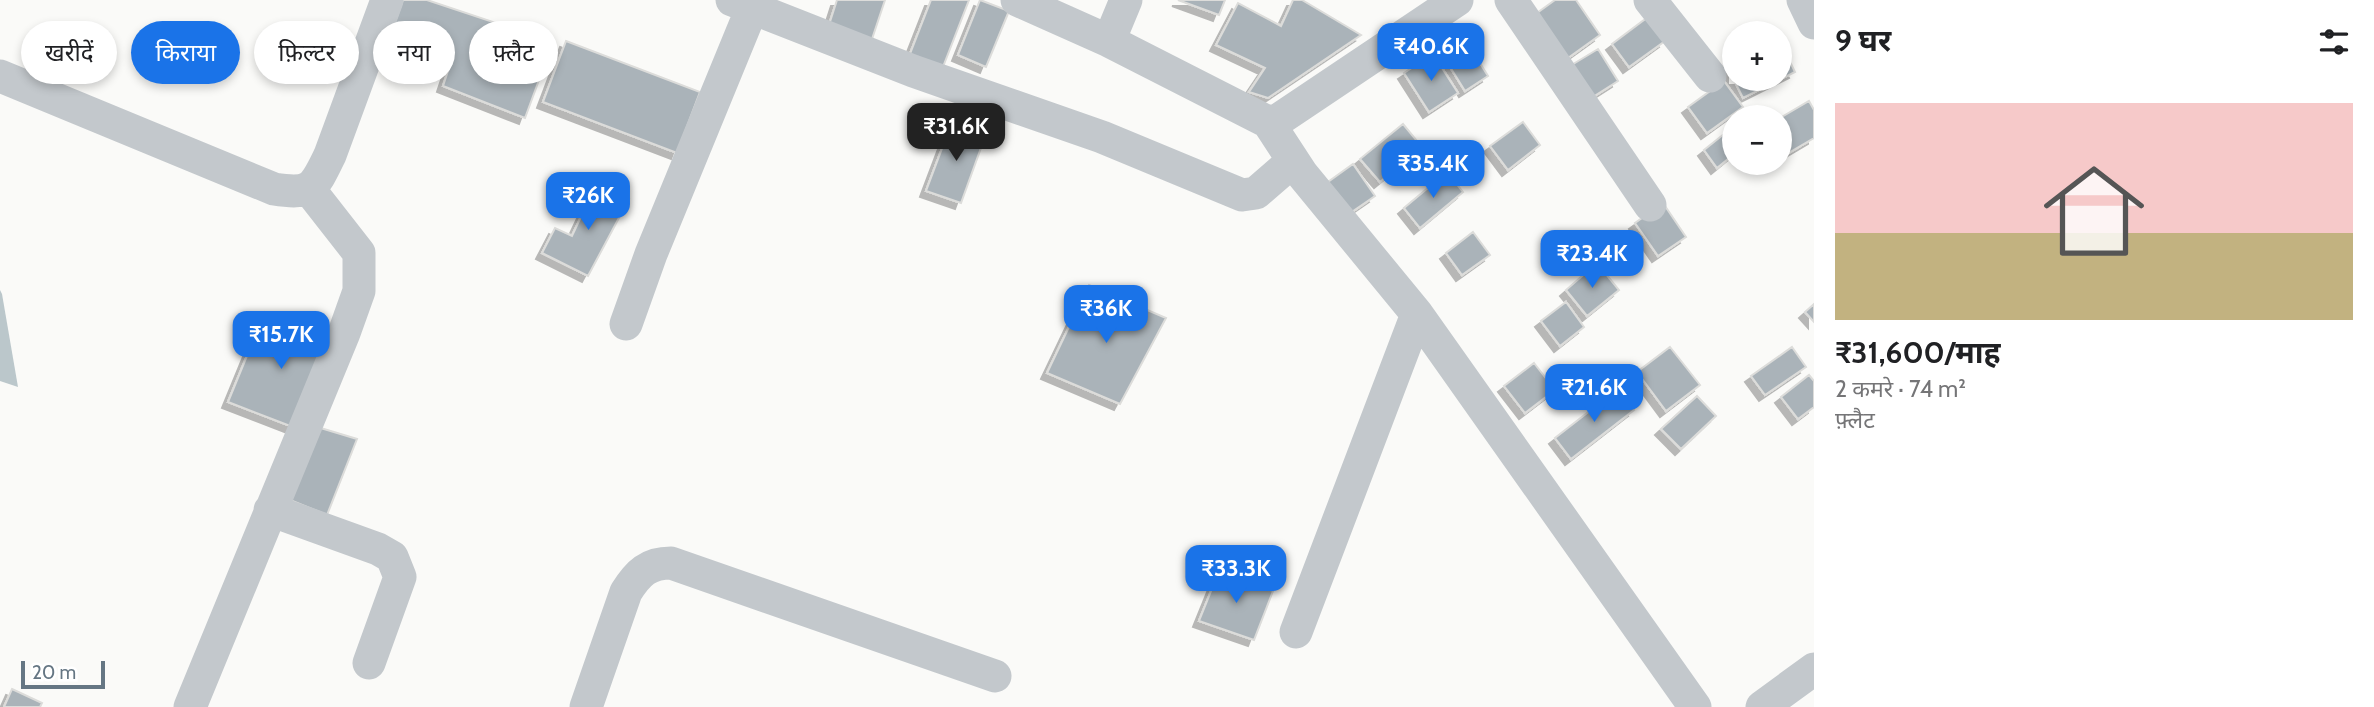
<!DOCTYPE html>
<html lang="hi">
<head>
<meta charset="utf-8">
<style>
  body { margin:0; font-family:Cabin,"Noto Sans Devanagari",sans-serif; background:#f6f6f6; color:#202124; height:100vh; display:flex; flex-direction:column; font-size:26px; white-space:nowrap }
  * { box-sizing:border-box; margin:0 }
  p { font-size:23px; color:#757577 }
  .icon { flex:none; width:38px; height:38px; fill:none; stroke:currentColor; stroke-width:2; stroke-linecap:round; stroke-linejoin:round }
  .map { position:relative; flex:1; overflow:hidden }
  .sheet { display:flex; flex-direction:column; background:#fff; width:560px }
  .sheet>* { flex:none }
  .banner { position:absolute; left:21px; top:21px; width:665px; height:63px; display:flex; gap:14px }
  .controls { position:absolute; left:1722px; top:21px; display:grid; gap:14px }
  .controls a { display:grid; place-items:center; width:70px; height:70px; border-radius:50%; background:#fff; box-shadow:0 4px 10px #0003; font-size:35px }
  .scale { position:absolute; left:21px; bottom:18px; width:84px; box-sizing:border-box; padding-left:7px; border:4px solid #657683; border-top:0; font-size:19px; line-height:24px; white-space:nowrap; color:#657683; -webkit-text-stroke:5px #fff; paint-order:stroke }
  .price { position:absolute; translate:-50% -60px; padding:0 16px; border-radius:14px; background:#1a73e8; color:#fff; font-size:23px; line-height:46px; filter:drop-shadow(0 2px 4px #0008) }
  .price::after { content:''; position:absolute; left:50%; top:42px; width:21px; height:16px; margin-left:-10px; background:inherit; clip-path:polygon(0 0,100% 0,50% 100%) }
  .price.current { background:#222; color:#fff }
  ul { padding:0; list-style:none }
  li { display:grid; align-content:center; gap:14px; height:371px; padding:0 21px }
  li span { display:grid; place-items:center; height:217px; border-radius:0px; color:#555 }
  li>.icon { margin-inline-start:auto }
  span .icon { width:126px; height:126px; fill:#fffc; stroke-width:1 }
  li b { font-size:30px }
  h2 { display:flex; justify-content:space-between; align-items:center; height:84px; padding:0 21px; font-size:30px }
  .chip { padding:0 24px; border-radius:32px; background:#fff; box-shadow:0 4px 10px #0003; font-size:24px; line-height:63px }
  .chip.current { background:#1a73e8; color:#fff }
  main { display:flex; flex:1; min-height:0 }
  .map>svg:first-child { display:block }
  .water { fill:#bbc7cb }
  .building { fill:#aab3b9; stroke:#dcdcda; stroke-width:2; filter:url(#shadow) }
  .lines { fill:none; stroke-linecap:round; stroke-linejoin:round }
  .minor { stroke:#c3c8cc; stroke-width:33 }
</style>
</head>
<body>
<main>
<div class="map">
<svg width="1814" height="707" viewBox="0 0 1814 707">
  <defs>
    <filter id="shadow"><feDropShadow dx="-6" dy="6" stdDeviation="0" flood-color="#0004"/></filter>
  </defs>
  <rect width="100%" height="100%" fill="#fafaf8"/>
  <path class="water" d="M0,290l2,4 16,93 -18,-6z"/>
  <path class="building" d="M403,0h24l126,42 -28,76 -82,-32 6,-18 -63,-21z
    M837,0h48l-15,45 -43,-14z
    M931,0h38l-28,72 -33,-13z
    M980,0l29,11 -23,56 -28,-12z
    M1178,0h47l-6,15z
    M1293,0h9l59,35 -93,63 -19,-6 16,-24 -49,-23 22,-42 43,23z
    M1555,0h21l24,35 -32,23 -31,-45z
    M1648,17l17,24 -36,26 -17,-23z
    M1460,31l28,45 -23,15 -28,-45z
    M566,41l134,51 -23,61 -134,-51z
    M1781,43l14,29 -52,26 -14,-28 5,-3v12h46z
    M1598,49l20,32 -33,21 -20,-33z
    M1433,54l25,39 -29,19 -25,-39z
    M1724,81l19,26 -36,26 -19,-26z
    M1809,101l5,9v28l-29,17 -5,-9v-28z
    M952,122l34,12 -25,69 -35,-12z
    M1523,122l17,23 -32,25 -18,-24z
    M1403,124l19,23 -42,35 -20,-23z
    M1734,126v28l-17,14 -13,-18z
    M1353,164l22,32 -32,22 -22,-31z
    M1447,172l16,20 -43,36 -16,-20z
    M596,185l33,14 -41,77 -46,-23 13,-25 17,8z
    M1663,203l23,34 -28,19 -23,-33z
    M1473,232l17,23 -28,20 -16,-22z
    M1597,263l22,27 -32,26 -21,-26z
    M1089,285l77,33 -46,86 -73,-31z
    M1566,302l18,25 -24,19 -19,-25z
    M1814,304v18l-9,-10z
    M265,312l69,30 -36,87 -70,-27z
    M1670,347l30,38 -34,26 -29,-39z
    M1792,347l14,20 -41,28 -14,-19z
    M1534,363l21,27 -30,23 -21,-27z
    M1809,375l5,6v26l-16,12 -17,-22z
    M1618,389l16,21 -63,49 -16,-21z
    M1697,396l19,20 -35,33 -20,-20z
    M314,426l43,13 -30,76 -42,-17z
    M1220,569l53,22 -19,49 -55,-19z
    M12,689l30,14 -2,4h-36z"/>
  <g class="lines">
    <path class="minor" d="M732,0l181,71 189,66 140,58 14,-2 37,-32
      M1017,0l92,41 159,81 10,-2 179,-120
      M1511,0l139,205
      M1650,0l60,76
      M1803,0l11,23
      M1109,41l17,-41
      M0,76l274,113c38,6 40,-1 56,-34l57,-155
      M1268,122l34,52 115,140 278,393
      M626,324l25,-70 101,-246
      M270,510l108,39 14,8 8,20 -31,86
      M1296,632l121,-318
      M190,707l154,-374 15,-42v-38l-50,-64
      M586,707l40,-115c12,-19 22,-29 45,-29l324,113
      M1762,707l52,-38"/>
  </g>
</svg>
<div class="controls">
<a>+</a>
<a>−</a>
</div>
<div class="scale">20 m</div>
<b class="price" style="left:1431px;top:83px">₹40.6K</b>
<b class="price current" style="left:956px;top:163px">₹31.6K</b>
<b class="price" style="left:1433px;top:200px">₹35.4K</b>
<b class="price" style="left:588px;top:232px">₹26K</b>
<b class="price" style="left:1592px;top:290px">₹23.4K</b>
<b class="price" style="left:1106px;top:345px">₹36K</b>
<b class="price" style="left:281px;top:371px">₹15.7K</b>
<b class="price" style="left:1594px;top:424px">₹21.6K</b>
<b class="price" style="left:1236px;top:605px">₹33.3K</b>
<div class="banner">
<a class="chip">खरीदें</a>
<a class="chip current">किराया</a>
<a class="chip">फ़िल्टर</a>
<a class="chip">नया</a>
<a class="chip">फ़्लैट</a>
</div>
</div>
<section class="sheet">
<h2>9 घर<svg class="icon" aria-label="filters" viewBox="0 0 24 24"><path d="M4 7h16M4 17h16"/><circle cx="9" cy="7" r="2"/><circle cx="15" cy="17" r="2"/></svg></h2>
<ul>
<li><span style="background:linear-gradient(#f6c9c9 60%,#c2b280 0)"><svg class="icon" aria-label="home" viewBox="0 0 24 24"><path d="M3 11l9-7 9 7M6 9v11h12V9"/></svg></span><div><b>₹31,600/माह</b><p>2 कमरे · 74 m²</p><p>फ़्लैट</p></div></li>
</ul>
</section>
</main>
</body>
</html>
